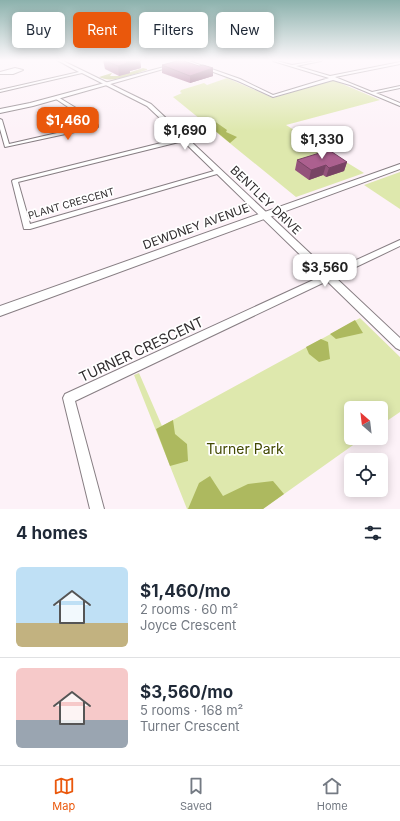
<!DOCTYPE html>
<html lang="en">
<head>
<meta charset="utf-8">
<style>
  body { margin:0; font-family:Inter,sans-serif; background:#f2f2f3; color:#1f2937; height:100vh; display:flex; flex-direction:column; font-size:15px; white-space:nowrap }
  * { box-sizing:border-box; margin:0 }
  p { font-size:13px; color:#747a83 }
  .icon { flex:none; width:22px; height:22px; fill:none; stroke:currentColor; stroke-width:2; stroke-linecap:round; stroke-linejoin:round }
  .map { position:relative; height:509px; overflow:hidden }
  .side { display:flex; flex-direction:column; background:#fff; flex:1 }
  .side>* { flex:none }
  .banner { position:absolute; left:12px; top:12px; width:376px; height:36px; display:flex; gap:8px }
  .needle { width:26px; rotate:332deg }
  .controls { position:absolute; left:344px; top:401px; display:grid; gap:8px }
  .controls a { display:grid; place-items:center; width:44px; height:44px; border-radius:6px; background:#fff; box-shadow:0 2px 10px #0003; font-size:20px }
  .price { position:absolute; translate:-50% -34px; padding:0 9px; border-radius:8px; background:#fff; color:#222; font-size:13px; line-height:26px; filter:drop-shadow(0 1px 2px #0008) }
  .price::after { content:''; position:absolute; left:50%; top:24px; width:12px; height:9px; margin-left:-6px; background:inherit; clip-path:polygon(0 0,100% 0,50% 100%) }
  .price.on { background:#ea580c; color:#fff }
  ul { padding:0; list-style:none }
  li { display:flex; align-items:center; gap:12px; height:100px; padding:0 16px }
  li+li { border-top:1px solid #e0e1e3 }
  li span { display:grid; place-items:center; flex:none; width:112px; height:80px; border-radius:6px; color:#555 }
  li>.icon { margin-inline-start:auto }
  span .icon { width:48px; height:48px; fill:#fffc; stroke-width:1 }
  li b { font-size:17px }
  h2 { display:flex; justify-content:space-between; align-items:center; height:48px; padding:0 16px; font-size:17px }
  .pill { padding:0 14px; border-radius:6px; background:#fff; box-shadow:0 2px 10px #0003; font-size:14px; line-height:36px }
  .pill.on { background:#ea580c; color:#fff }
  .menu { display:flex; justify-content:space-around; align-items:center; height:56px; border-top:1px solid #e0e1e3; background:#fff; font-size:11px; color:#747a83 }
  .menu a { display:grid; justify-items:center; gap:2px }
  .menu .on { color:#ea580c }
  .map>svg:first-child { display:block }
  .green { fill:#dee8ad }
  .forest { fill:#adb95f }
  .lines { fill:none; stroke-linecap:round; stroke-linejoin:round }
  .minor-casing { stroke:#877e83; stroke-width:2 }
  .tertiary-casing { stroke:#877e83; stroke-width:2 }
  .minor { fill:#fff; fill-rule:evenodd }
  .tertiary { fill:#fff; fill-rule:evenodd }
  .wall { fill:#94537b }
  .shaded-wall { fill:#784364 }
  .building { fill:#ac608f; stroke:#784364 }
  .labels { text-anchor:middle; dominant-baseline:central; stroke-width:3.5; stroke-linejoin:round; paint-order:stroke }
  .far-street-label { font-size:10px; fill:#312d2f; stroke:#fff }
  .street-label { font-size:12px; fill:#312d2f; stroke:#fff }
  .near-street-label { font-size:14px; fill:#312d2f; stroke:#fff }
  .near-park-label { font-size:14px; fill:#424901; stroke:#fff }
</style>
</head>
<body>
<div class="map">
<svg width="400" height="509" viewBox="0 0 400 509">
  <rect width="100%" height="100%" fill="#fdf2f8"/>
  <path class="green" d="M227,78l46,20 60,-18 47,20 -94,25 78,48 -68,24 -123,-100 9,-4 -2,-1 1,-2 23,-7 3,2z
    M400,172v37l-36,-24z
    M360,318l40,39v55l-19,13v-17h-30v30h12l-100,71h-76l-53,-134 5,-2 23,53z"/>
  <path class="forest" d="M143,68l4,1v1c-14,4 -35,14 -48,7l13,-4 -2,3h9z
    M210,118l17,12 -1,2 11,5 -7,6 -29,-24z
    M355,320l8,13 -27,6 -6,-5z
    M321,339l7,3 2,17 -11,3 -10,-8 -3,-7z
    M173,420l2,14 12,10 1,17 -18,5 -14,-37z
    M210,476l13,20 25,-12 25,-3 11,13 -21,15h-75l11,-26z"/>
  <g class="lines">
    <defs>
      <path id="minor" d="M57,60h4l90,44 179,168 70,-32v6l-65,31 65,61v12l-4,-2 -69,-67 -252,120 29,108h-14l-27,-111 2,-4 257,-118 -105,-102 -187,55h-6l-12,-48 1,-1 168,-42 -34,-32 -65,-33 -82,19v-2l79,-18zM183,141l31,30 -184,53 -12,-42z
        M186,60l54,19 33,16 56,-17 -56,-17v-1l19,5 30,-5 -1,1 -25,5 34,10 70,-14v2l-65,13 37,15 28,-6v2l-24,5 24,10v3l-50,-21 -17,-5 -60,17 -35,-16 -52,-19z
        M15,68l8,2 -10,4h-13v-2z
        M58,97l23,14 17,14v2l-93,20 -5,-18v-10l2,1 7,24 83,-19 -15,-12 -21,-14v-1z"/>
      <path id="tertiary" d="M190,60h5l-162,46 -33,7v-4l30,-6z
        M400,164v5l-400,147v-10z"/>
    </defs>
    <use href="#minor" class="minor-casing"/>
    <use href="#tertiary" class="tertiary-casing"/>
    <use href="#minor" class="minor"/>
    <use href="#tertiary" class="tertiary"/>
  </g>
  <path class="wall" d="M103,60h37l1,8 -11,3v2l-11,3 -14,-7z
    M162,65l51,11 -23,7 -28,-10z
    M297,160l50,2 -3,9 -18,6 -3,-2 -14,5 -14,-10z"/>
  <path class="shaded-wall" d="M136,60h4l1,8 -11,3v2l-11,3 -1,-10 8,-4z
    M213,68v8l-23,7v-7z
    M347,162l-3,9 -18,6 3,-9z
    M326,165l-3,10 -14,5 2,-10z"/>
  <path class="building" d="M103,60h33l-10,2 2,1 -10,3z
    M181,60l18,6 4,-1 10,3 -23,8 -28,-11z
    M329,150l18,12 -18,6 -3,-3 -15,5 -14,-10z"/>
  <linearGradient id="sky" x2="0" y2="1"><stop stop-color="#8bb1ac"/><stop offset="0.46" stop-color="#fef9fc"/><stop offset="1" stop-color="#fef9fc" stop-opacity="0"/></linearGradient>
  <rect width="400" height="131" fill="url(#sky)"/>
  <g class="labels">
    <g class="far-street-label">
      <text transform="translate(71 203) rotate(-16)">PLANT CRESCENT</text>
    </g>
    <g class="street-label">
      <text transform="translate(266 200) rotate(44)">BENTLEY DRIVE</text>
      <text transform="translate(196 226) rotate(-20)">DEWDNEY AVENUE</text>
    </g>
    <g class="near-street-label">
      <text transform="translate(141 349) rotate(-25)">TURNER CRESCENT</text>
    </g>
    <g class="near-park-label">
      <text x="245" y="448">Turner Park</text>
    </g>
  </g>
</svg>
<div class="controls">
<a><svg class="needle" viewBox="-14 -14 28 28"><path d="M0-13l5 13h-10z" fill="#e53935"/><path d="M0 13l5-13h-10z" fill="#747a83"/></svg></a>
<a><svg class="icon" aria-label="locate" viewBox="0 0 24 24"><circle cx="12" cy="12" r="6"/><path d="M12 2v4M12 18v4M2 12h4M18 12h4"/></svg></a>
</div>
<b class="price on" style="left:68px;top:141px">$1,460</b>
<b class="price" style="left:185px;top:151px">$1,690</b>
<b class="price" style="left:322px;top:160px">$1,330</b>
<b class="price" style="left:325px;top:288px">$3,560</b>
<div class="banner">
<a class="pill">Buy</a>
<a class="pill on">Rent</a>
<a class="pill">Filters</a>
<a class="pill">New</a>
</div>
</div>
<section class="side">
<h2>4 homes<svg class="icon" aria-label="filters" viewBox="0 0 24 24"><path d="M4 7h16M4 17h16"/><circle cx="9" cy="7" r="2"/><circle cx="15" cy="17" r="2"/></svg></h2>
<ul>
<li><span style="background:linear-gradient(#bfe0f5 70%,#c2b280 0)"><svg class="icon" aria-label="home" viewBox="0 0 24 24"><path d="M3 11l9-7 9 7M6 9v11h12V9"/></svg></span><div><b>$1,460/mo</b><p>2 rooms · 60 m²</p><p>Joyce Crescent</p></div></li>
<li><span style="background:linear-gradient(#f6c9c9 65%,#9aa5b1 0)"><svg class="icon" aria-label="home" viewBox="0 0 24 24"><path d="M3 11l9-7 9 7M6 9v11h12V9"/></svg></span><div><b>$3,560/mo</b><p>5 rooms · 168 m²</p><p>Turner Crescent</p></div></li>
</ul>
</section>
<nav class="menu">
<a class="on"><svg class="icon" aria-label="map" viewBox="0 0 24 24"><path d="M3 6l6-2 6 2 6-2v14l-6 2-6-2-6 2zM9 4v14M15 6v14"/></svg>Map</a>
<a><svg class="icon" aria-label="saved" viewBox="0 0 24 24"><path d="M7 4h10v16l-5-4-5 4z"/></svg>Saved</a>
<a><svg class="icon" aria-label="home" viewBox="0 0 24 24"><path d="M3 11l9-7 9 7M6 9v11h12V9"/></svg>Home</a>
</nav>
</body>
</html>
